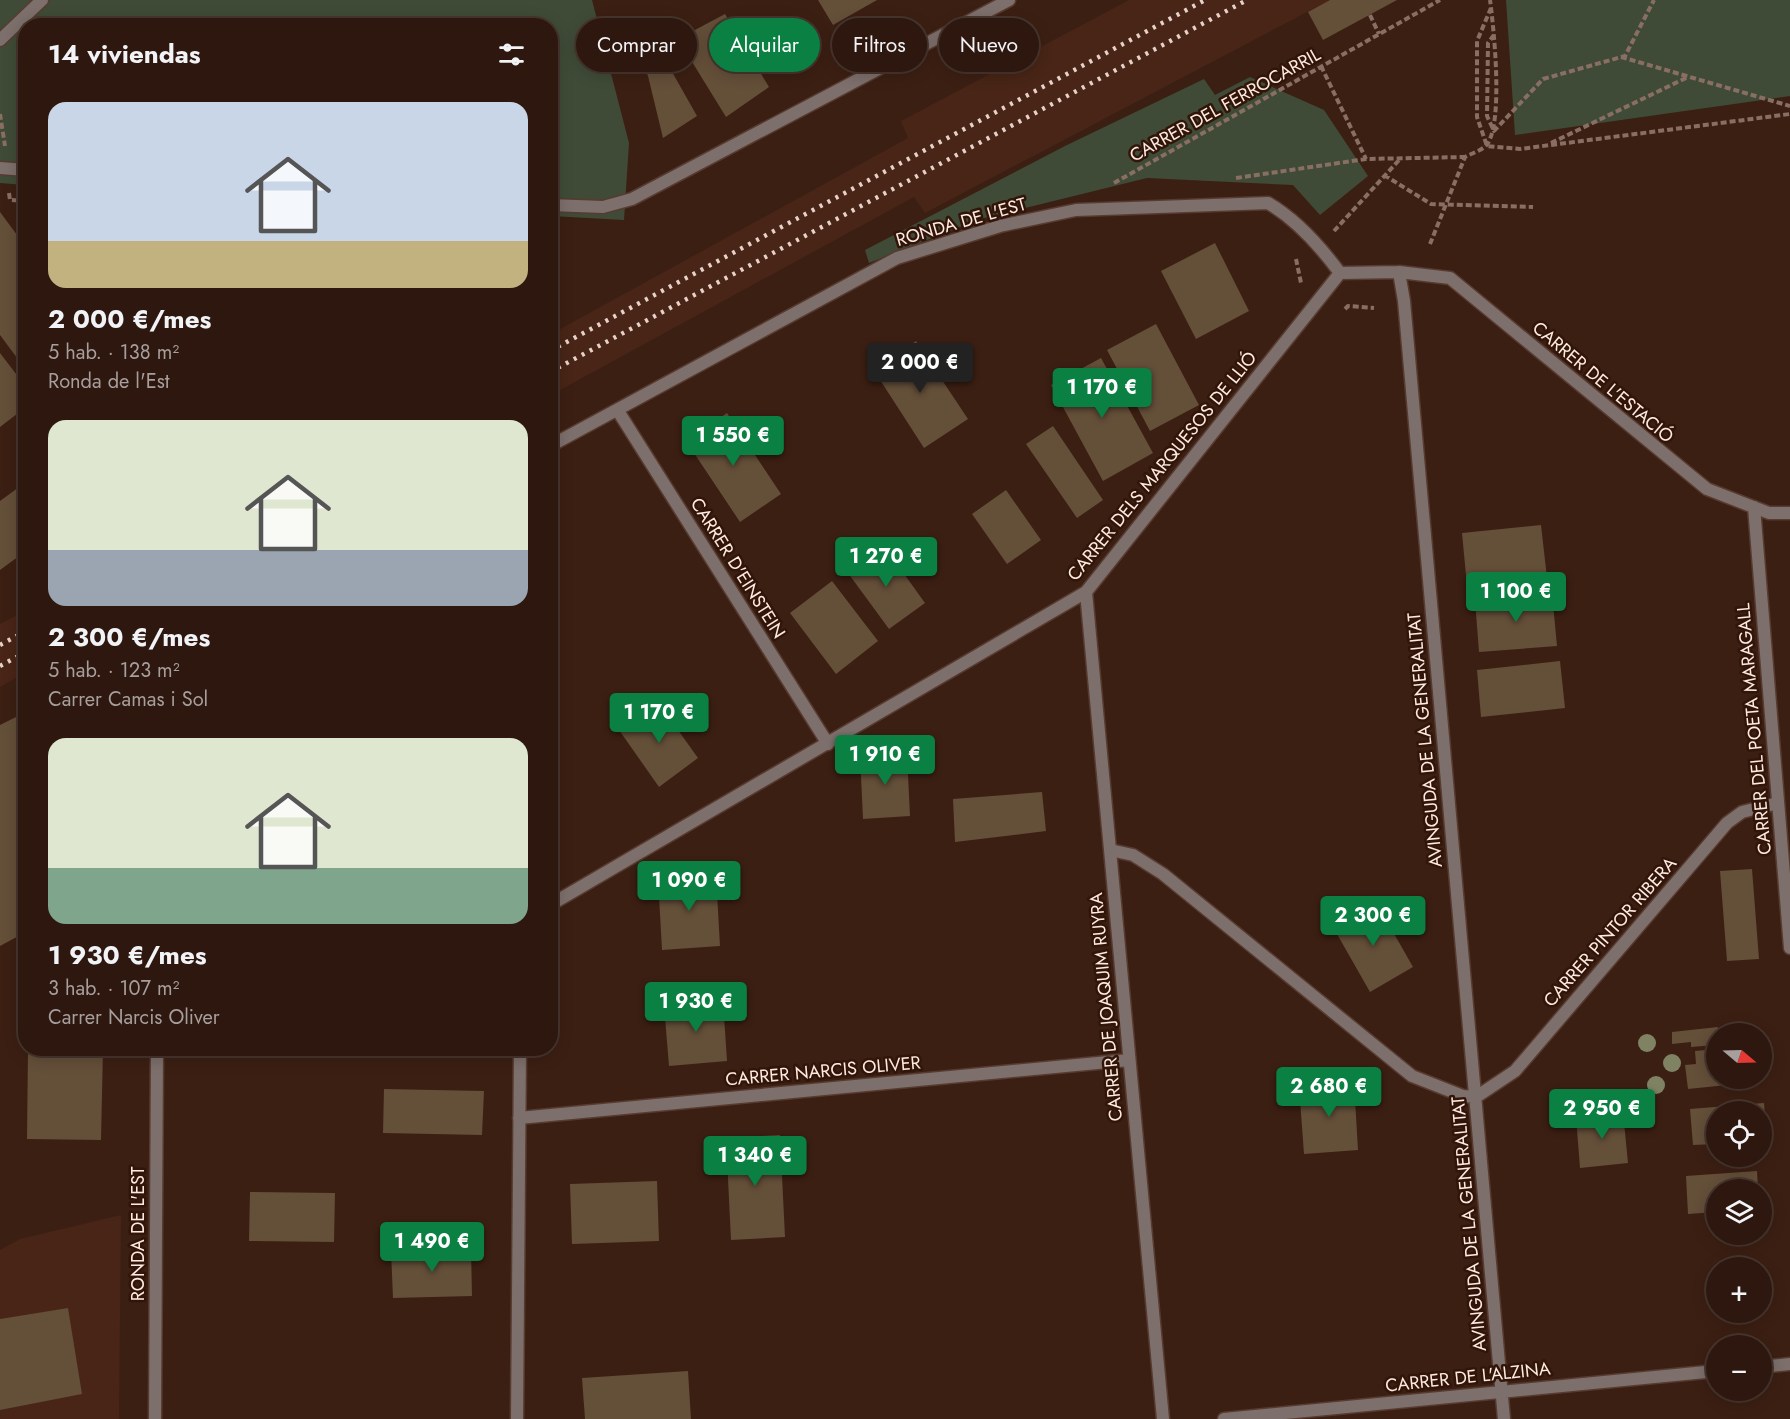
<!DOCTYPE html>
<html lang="es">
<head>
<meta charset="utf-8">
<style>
  body { margin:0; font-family:Jost,sans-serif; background:#39241c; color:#f1f3f6; height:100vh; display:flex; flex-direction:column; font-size:22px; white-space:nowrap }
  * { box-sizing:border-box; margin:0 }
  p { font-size:20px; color:#a79f9e }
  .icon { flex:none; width:33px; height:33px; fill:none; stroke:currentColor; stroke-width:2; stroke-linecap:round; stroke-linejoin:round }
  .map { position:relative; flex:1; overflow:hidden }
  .drawer { position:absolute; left:18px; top:18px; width:540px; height:1038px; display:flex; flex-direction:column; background:#2d170e; border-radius:24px; box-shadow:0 3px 15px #0003,0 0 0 2px #48362e }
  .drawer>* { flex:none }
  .guide { position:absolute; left:576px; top:18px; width:570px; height:54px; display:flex; gap:12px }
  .needle { width:39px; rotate:109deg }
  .buttons { position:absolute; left:1706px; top:1023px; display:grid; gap:12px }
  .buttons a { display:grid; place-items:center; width:66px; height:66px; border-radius:50%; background:#2d170e; box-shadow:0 3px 15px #0003,0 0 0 2px #48362e; font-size:30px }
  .price { position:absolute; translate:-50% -51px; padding:0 14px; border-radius:6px; background:#0b8043; color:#fff; font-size:20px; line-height:39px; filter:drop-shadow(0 2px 3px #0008) }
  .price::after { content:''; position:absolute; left:50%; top:36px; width:18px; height:14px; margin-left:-9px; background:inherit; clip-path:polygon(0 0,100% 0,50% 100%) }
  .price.on { background:#222; color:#fff }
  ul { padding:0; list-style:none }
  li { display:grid; align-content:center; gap:12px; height:318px; padding:0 30px }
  li span { display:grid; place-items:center; height:186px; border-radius:18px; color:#555 }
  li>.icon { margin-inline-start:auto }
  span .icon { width:108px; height:108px; fill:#fffc; stroke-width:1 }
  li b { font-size:26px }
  h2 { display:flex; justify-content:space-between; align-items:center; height:72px; padding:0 30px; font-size:26px }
  .tag { padding:0 21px; border-radius:27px; background:#2d170e; box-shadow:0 3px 15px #0003,0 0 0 2px #48362e; font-size:21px; line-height:54px }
  .tag.on { background:#0b8043; color:#fff }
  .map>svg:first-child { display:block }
  .built { fill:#482516 }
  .green { fill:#3f4b37 }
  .building { fill:#644f39 }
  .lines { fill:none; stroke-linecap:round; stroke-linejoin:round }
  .minor-casing { stroke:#573b30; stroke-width:15 }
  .path { stroke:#886e63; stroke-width:4; stroke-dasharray:6 3; stroke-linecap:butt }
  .minor { stroke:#7d6f6b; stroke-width:12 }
  .rail { stroke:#e7d2c9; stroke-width:4.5; stroke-dasharray:3 6; stroke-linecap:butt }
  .tree { fill:#808363 }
  .labels { text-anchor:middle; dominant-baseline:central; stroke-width:5; stroke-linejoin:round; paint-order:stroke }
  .street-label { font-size:18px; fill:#feeae1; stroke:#311509 }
</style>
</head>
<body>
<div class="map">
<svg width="1790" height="1419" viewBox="0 0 1790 1419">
  <rect width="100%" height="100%" fill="#3c1f13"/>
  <path class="built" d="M1129,0h201l-405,213 -11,-16 -363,198v-61l357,-196 -7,-17z
    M25,611v62l-25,14v-63z
    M121,1215l-2,204h-119v-169l20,-11z"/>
  <path class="green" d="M0,0h592l37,143 -5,77 -73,-4 -1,-190h-524l-1,159 -25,-2z
    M1506,0h284v96l-275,39z
    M1250,77l74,33 44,66 -48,39 -27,-30 -146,-7 -167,41 -111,44 -4,-13 200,-104 139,-67 11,16z"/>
  <path class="building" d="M818,0h59l-44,25z
    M1330,0h67l-74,40 -15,-28z
    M725,14l44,73 -43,30 -48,-78z
    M650,33l47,83 -34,22 -15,-62 -15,-35z
    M0,212l26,35v123l-26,-35z
    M1215,243l34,68 -53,28 -35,-68z
    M1156,324l43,81 -49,26 -43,-81z
    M916,341l52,78 -44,29 -51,-79z
    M0,353l26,34v20l-26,20z
    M1101,358l52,95 -50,28 -52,-96z
    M727,413l54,81 -41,28 -54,-81z
    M1053,426l50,74 -26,18 -51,-74z
    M26,482v69l-26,19v-69z
    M1006,490l35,50 -34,24 -35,-50z
    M1541,525l6,53 -80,8 -5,-53z
    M884,546l41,57 -36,26 -41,-56z
    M832,581l46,60 -42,33 -46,-61z
    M1552,593l5,53 -78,6 -4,-52z
    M1560,661l5,47 -84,9 -4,-47z
    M658,702l40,56 -39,29 -40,-57z
    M26,712v220l-26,14v-221z
    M907,754l3,62 -47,3 -3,-64z
    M1042,792l4,39 -91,11 -2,-43z
    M1752,869l7,90 -32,2 -7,-90z
    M716,875l4,71 -58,4 -4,-72z
    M1376,902l37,65 -43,25 -37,-65z
    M723,1001l4,60 -58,5 -5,-61z
    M1718,1027l-2,18 -25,2v-5l-19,2v-12z
    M28,1048h75l-2,92 -74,-1z
    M1716,1049v29h40v4l-68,7 -3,-24 11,-1 -1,-13z
    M1354,1083l4,67 -54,4 -5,-68z
    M384,1089l100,2 -2,44 -99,-2z
    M1764,1103l3,37h-6v-28h-45v32l-23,1 -3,-36z
    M1623,1112l5,51 -48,5 -4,-51z
    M780,1135l5,102 -54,3 -5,-102z
    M1757,1171l1,19h-42v22l-28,2 -2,-38z
    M657,1181l2,60 -87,3 -2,-60z
    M250,1192l85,1 -1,49 -85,-1z
    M471,1249l1,47 -79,2 -2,-47z
    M68,1308l14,86 -82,16v-91z
    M688,1371l3,48h-106l-3,-41z"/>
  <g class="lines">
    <defs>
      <path id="minor" d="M0,40l42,-40
        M0,168l26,2
        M550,205l53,2 29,-8 377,-199
        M1399,272l5,29 100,1118
        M1340,273l59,-1 51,6 257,211 62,24h21
        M618,411l210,333
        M550,446l347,-188 103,-32 76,-16 192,-7c29,17 52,43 72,70
        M1754,507l36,441
        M1086,592l77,827
        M1110,850l23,5 30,19 249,202 51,20 13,1 39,-26 212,-248 15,-11 36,-9
        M550,905l536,-313 254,-319
        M519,1118l610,-58
        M1761,1367l29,-3
        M155,1419l2,-371
        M517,1419l3,-371
        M1224,1419l492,-48"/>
    </defs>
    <use href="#minor" class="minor-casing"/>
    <path class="path" d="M1491,8l-14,33v76l10,29 33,3 270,-35
      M1370,15l9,19
      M1494,35l-6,8 -1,73 7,15 49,-52 82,-23 29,-56
      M1621,57l169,49
      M1321,66l45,93
      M0,114l5,32
      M1551,143l137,-66
      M1384,175l47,29 102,3
      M1236,178l130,-19 99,-2
      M1114,183l326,-183
      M9,193l1,7 16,1
      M1334,231l66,-72
      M1430,244l35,-87c7,-4 19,-7 23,-14 15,-25 6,-113 2,-143
      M1296,259l5,24
      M1345,309l3,-3 26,2"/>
    <use href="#minor" class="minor"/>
    <path class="rail" d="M550,351l655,-351
      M550,372l697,-372
      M0,645l26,-14
      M0,666l26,-14"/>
  </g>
  <g class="tree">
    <circle cx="1647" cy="1043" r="9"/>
    <circle cx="1672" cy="1063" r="9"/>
    <circle cx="1656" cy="1085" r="9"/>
  </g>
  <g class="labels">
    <g class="street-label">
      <text transform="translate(1225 105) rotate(-29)">CARRER DEL FERROCARRIL</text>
      <text transform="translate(961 222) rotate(-16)">RONDA DE L'EST</text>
      <text transform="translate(1603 382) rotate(40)">CARRER DE L'ESTACIÓ</text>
      <text transform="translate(1162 466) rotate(-51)">CARRER DELS MARQUESOS DE LLIÓ</text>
      <text transform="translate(738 568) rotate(58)">CARRER D'EINSTEIN</text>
      <text transform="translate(1754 729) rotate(-95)">CARRER DEL POETA MARAGALL</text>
      <text transform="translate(1425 740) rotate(-95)">AVINGUDA DE LA GENERALITAT</text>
      <text transform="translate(1610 932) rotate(-49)">CARRER PINTOR RIBERA</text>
      <text transform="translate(1106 1007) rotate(-95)">CARRER DE JOAQUIM RUYRA</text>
      <text transform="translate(823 1071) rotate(-5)">CARRER NARCIS OLIVER</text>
      <text transform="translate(1469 1224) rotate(-95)">AVINGUDA DE LA GENERALITAT</text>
      <text transform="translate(138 1234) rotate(-90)">RONDA DE L'EST</text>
      <text transform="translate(1468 1377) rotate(-6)">CARRER DE L'ALZINA</text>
    </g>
  </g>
</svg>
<div class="buttons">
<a><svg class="needle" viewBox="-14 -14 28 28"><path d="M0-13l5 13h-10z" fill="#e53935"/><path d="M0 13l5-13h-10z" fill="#a79f9e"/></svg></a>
<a><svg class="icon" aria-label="locate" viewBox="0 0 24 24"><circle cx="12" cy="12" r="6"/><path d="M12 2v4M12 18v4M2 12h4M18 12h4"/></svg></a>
<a><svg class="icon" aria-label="layers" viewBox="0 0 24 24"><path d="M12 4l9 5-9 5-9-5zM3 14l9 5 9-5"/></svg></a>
<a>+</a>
<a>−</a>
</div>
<b class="price on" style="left:920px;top:394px">2 000 €</b>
<b class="price" style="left:1102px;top:419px">1 170 €</b>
<b class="price" style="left:733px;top:467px">1 550 €</b>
<b class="price" style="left:886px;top:588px">1 270 €</b>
<b class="price" style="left:1516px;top:623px">1 100 €</b>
<b class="price" style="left:659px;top:744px">1 170 €</b>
<b class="price" style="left:885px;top:786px">1 910 €</b>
<b class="price" style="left:689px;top:912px">1 090 €</b>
<b class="price" style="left:1373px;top:947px">2 300 €</b>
<b class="price" style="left:696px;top:1033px">1 930 €</b>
<b class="price" style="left:1329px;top:1118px">2 680 €</b>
<b class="price" style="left:1602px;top:1140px">2 950 €</b>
<b class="price" style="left:755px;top:1187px">1 340 €</b>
<b class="price" style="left:432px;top:1273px">1 490 €</b>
<div class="guide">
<a class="tag">Comprar</a>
<a class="tag on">Alquilar</a>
<a class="tag">Filtros</a>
<a class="tag">Nuevo</a>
</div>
<section class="drawer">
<h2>14 viviendas<svg class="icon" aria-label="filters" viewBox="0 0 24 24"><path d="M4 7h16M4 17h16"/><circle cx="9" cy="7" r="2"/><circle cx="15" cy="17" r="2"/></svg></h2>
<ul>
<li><span style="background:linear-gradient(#c9d6e8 75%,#c2b280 0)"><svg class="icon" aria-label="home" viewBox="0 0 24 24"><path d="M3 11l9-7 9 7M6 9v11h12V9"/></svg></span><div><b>2 000 €/mes</b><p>5 hab. · 138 m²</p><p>Ronda de l'Est</p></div></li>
<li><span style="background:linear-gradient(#dfe7d0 70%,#9aa5b1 0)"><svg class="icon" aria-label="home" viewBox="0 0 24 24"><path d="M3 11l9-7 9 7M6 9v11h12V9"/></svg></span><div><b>2 300 €/mes</b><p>5 hab. · 123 m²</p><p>Carrer Camas i Sol</p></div></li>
<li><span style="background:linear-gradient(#dfe7d0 70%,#7fa58c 0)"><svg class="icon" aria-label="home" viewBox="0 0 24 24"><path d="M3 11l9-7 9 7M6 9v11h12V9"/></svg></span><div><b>1 930 €/mes</b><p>3 hab. · 107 m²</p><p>Carrer Narcis Oliver</p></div></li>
</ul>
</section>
</div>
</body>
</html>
